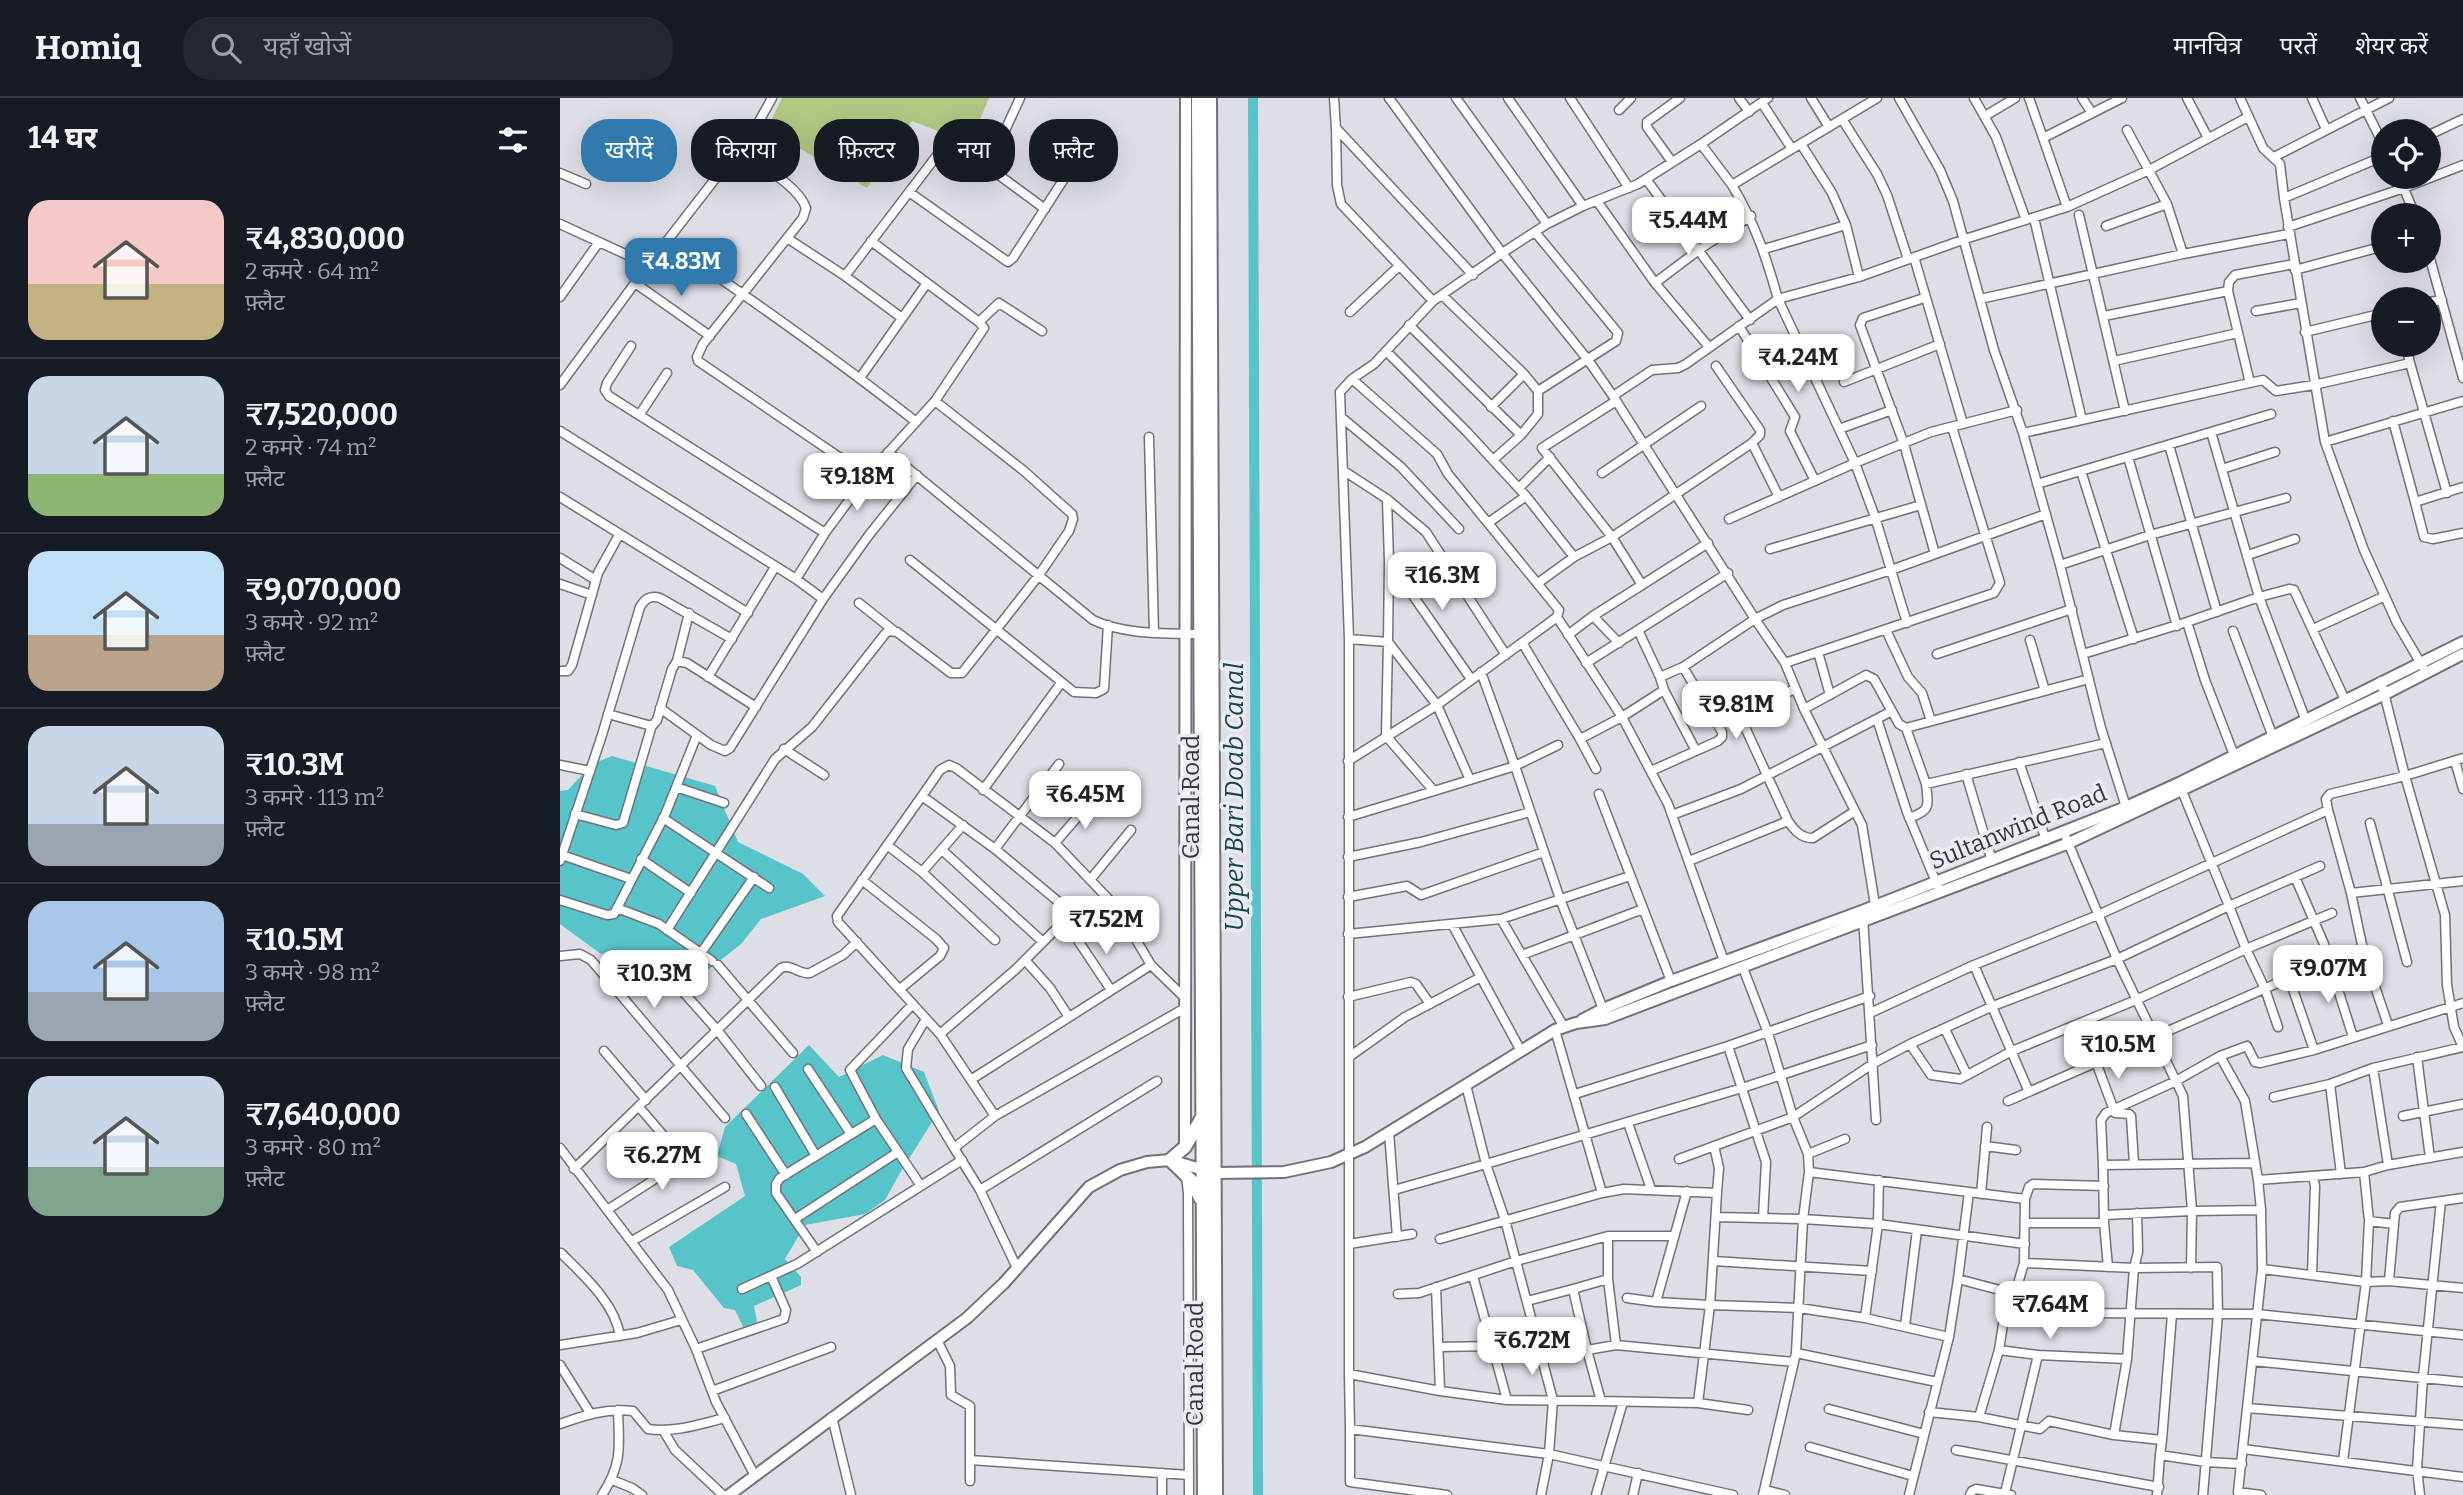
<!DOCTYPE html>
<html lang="hi">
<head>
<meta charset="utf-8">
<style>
  body { margin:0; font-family:Bitter,"Noto Sans Devanagari",serif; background:#242831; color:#f1f3f6; height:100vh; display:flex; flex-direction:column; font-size:26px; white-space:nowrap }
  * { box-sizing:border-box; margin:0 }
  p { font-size:23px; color:#9ea1a6 }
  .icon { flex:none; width:38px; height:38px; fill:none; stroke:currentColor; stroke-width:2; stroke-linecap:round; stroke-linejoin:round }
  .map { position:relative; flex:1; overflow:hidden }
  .details { display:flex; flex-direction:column; background:#171b24; width:560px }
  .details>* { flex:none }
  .guide { position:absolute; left:21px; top:21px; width:665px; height:63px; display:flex; gap:14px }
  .buttons { position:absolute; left:1811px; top:21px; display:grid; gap:14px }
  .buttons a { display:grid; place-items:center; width:70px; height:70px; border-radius:50%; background:#171b24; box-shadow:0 7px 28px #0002; font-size:35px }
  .price { position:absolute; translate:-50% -60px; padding:0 16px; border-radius:14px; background:#fff; color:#222; font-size:23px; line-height:46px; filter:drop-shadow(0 2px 4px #0008) }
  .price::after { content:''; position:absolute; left:50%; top:42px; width:21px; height:16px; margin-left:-10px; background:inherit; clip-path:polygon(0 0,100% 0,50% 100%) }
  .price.active { background:#307aad; color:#fff }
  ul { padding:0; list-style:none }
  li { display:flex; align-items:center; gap:21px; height:175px; padding:0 28px }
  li+li { border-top:2px solid #363941 }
  li span { display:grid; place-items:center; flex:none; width:196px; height:140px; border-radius:21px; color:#555 }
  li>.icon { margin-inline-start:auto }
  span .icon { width:84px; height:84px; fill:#fffc; stroke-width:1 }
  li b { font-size:30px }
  h2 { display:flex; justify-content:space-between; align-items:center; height:84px; padding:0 28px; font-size:30px }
  .tag { padding:0 24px; border-radius:28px; background:#171b24; box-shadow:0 7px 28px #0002; font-size:24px; line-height:63px }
  .tag.active { background:#307aad; color:#fff }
  header { display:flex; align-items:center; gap:42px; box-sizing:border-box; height:98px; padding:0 35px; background:#171b24; border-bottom:2px solid #363941 }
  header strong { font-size:33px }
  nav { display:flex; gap:38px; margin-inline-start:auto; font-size:24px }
  .search { width:490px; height:63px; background:#242831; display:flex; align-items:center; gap:18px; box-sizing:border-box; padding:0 24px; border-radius:28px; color:#9ea1a6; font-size:26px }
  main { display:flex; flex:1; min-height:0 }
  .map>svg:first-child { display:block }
  .green { fill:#b1c782 }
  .water { fill:#56c4c9 }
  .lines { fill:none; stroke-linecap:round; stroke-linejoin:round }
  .canal { stroke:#56c4c9; stroke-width:10 }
  .street-casing { stroke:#707279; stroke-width:11 }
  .secondary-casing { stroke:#707279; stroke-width:14 }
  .primary-casing { stroke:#707279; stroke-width:16 }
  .street { stroke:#fff; stroke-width:8 }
  .secondary { stroke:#fff; stroke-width:10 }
  .primary { stroke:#fff; stroke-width:12 }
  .labels { text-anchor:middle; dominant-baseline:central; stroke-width:7; stroke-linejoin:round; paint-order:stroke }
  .street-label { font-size:24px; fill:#36363a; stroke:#eaebf3 }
  .water-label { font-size:26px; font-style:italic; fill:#154649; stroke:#eaebf3 }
</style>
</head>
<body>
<header>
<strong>Homiq</strong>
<div class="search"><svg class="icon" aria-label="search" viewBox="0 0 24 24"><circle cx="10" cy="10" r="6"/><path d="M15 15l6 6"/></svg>यहाँ खोजें</div>
<nav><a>मानचित्र</a><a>परतें</a><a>शेयर करें</a></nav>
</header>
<main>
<section class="details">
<h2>14 घर<svg class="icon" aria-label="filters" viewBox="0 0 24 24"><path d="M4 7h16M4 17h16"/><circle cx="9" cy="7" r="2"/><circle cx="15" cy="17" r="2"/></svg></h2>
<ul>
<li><span style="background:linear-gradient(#f6c9c9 60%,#c2b280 0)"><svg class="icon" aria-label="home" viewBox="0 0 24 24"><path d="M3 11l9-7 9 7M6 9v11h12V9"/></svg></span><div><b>₹4,830,000</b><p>2 कमरे · 64 m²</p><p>फ़्लैट</p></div></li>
<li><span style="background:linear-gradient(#c9d6e8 70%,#8fb573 0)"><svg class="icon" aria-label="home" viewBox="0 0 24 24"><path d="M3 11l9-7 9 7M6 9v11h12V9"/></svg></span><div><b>₹7,520,000</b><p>2 कमरे · 74 m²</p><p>फ़्लैट</p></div></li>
<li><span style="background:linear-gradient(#bfe0f5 60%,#b9a48a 0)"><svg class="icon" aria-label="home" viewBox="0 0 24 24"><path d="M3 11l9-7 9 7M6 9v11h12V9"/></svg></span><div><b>₹9,070,000</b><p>3 कमरे · 92 m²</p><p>फ़्लैट</p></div></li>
<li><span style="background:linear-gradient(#c9d6e8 70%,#9aa5b1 0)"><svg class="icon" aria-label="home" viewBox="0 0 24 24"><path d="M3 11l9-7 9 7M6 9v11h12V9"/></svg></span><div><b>₹10.3M</b><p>3 कमरे · 113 m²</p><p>फ़्लैट</p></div></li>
<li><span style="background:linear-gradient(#a9c7e8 65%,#9aa5b1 0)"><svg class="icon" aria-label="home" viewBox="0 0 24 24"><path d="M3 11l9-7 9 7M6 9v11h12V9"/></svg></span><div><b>₹10.5M</b><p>3 कमरे · 98 m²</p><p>फ़्लैट</p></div></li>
<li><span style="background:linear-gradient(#c9d6e8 65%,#7fa58c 0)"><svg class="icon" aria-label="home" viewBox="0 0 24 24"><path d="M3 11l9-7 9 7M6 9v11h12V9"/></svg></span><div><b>₹7,640,000</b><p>3 कमरे · 80 m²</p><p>फ़्लैट</p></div></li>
</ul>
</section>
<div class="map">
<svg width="1903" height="1397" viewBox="0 0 1903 1397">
  <rect width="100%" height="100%" fill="#dddee6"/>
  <path class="green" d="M222,0h207l-19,45 -58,-22 -45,67 -100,-59z"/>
  <path class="water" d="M52,658l103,30 23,56 65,32 22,22 -64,23 -20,25 -33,26 -30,-5 -34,12 -21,-25 -22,2 -41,-30v-133l8,-1 24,-26z
    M249,947l30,32 44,-22 41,17 15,39 -39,62 -15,27 -20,14 -60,11 -20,34 16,18v8l-47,21 3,16 -13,7 -9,-19 -11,-2 -31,-38 -16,-4 -8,-19 76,-51 -9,-32 -19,-8 8,-29z"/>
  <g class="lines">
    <path class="canal" d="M693,0l5,1397"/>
    <defs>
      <path id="street" d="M774,0l2,30 137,147
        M829,0l113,155 -69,48 -59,63 -22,15 -12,13 9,247v735l91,17
        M896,0l91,126
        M948,0l75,108
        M1010,0l59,90
        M1179,0l10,14
        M1251,0l18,29
        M1317,0l-145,87c23,39 34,71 46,114l-92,65 -8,4 -26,2 -39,26 142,223 28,-14 108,-35 155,-56
        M1339,0l41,72 13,31 41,149 29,83 37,132 41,163 25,79
        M1414,0l22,39 30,83
        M1469,0l14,40
        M1522,0l10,15
        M1627,0l21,40
        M1680,0l23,50 17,16 4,34 41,244 39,108 33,73 26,44
        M1752,0l14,31
        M1800,0l24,48
        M1202,5l30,46
        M1059,12l12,-12
        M1425,18l30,-18
        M1282,21l35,55 10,21 21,64
        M776,30l1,57 4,19 92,97
        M1567,32l40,74 16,50
        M1869,37l34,-16
        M178,51c19,14 61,37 68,59l-3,10 -100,126 -6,13 1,4 169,115 68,-75 49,-73 -5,-6 -52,-39
        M1714,59l115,-59
        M1112,64l-25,-35v-5l33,-24
        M428,69l57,42
        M0,75l26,11
        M1839,79l16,38
        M1086,81l104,141
        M1172,87l-31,-41 67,-46
        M349,94l99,70 5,-4 65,-101
        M1724,100l100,-42
        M1037,103l58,82 54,64
        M1507,109l-24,-69 79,-40
        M1519,117l46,196
        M1474,120l48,202
        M0,126l89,41
        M1286,127l13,52
        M1546,128l61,-22
        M1728,129l116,-39 59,-23
        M227,140l58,38 57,42
        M107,144c84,57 168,116 248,179
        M1204,151l82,-24 -14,-32 -31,-49
        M1869,157l34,123
        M1354,159l49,167
        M1735,172l89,-24
        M285,178l103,-135 40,26 32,-69
        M75,185l75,53
        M1095,185l45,-34 51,-33
        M1668,193l1,-9 6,-7 59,-11
        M882,197l82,79 14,17 78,-50 2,-8 -83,-101
        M0,199l39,-55
        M1364,200l-61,20 -3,7 44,119 31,110
        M1420,201l203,-45 106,-20
        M1869,204l13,-2
        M1696,213l45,-8
        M790,214l48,-45
        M1544,218l124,-25 22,92
        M419,224l20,-19 43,28
        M849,227l112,110 -28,25
        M1179,228l56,91 -5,14 25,50
        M1745,234l79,-19
        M71,248l-24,37 -2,7 4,6 216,137
        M826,253l81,81 59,64
        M1554,263l124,-28
        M1850,265l37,130
        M300,280l67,-95 -56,-42
        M1284,284l96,-38
        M0,287l86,-117 111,-143 15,-27
        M1053,298l-25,-36 -86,-107 45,-29 36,-18 55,-22 63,-40
        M1056,303l-74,47 70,89 30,48
        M931,309l33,-33
        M1457,312l-86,22 -76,31 -77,-164 81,-22 106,-38 102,-32 82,-37 99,-53
        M80,316l27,-41
        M781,319l60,50 58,62
        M1833,323l22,81
        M1279,331l53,-19
        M0,333l236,148 27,20
        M1463,335l240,-53 13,11 38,-6 96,-22 -4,-18
        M961,337l17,-21v-23
        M589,339l5,196
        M1765,344l138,-41
        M1192,345l27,54
        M1609,347l48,167
        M328,354l205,168c32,15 72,13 106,14
        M1568,359l49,169
        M1662,371l53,-17
        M784,373l43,28 39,33 80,123
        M1521,373l53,168
        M1042,375l99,-67
        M1477,386l234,-70
        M1903,389l-48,15 9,35 9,2 30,-6
        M959,390l31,-31
        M0,399l188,116
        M827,401l2,62 -1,81 49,63 33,75
        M1169,421l126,-56 20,54 32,106
        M928,425l38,-27 48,61 38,-20 140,-94 8,-8v-5l-44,-64
        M1210,451l151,-44
        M1688,457l47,-16
        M0,460l36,22
        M350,462l164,132 22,1 8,-4 4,-64
        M829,463l82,118
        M1500,467l90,-30 136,-37
        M236,481l29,-46 42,-57
        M978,485l36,-26
        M0,486l32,11
        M299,505l34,27
        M1033,518l26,27
        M997,519l65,100 46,87 56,157
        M1627,524l18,58 29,75
        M1753,531l72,-33
        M1078,532l22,47
        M1326,532l22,47 14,16 9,28
        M1673,533l40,106
        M1008,537l25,-19 115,-73
        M789,541l39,3 -2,94 48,55 81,-25 -34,-94
        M1470,542l15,51
        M963,546l57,95 42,-22 42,-27 -4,-13 23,-10 72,-48 30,44 19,46 58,116 14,86
        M1258,554l12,43
        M1377,556l135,-45
        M1523,556l104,-32 72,-25 -48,-165
        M117,563l12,-48
        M1026,565l142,-90
        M1225,565l209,-70 6,-10 -48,-156
        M0,573h8l4,-6 26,-92 21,-38
        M148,579l67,-110
        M1529,581l-183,49 20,56 180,-41
        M1104,592l32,61
        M100,610l51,37 14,6 5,-3 93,-149 46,-64 48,-60
        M1244,611l62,-34 8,4 25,45 7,4
        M48,616l40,11h5l4,-5 15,-51 5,-8 10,2 69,44
        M1179,616l49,107c7,10 13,17 25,17l42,-27
        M1317,621l30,93 31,75
        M1746,623l-47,-124 30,-8 5,1 51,110
        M1157,626l78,-35
        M1020,641l16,30
        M998,647l-43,21 45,133 43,110
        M224,651l40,26
        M788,663l89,-56 120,-88 2,-7 -111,-136 -11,-20 -85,-75
        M1895,663l8,28
        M1459,664l27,78
        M0,667l30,6
        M1091,673l67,-30 4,-4v-5l-39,-65
        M1406,676l26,87
        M116,689l48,16
        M423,692l78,-107
        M1039,696l72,187
        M362,698l18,-26 9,-5 7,3 99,75 63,66 33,56 34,33
        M1768,712l23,83
        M15,716l41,11 7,-2 29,-98
        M1112,717l69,-26 151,-78
        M788,719l86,-26
        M103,720l106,70
        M1349,720c23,-8 19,-12 17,-34
        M1810,725l37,139
        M1504,735l53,126 66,137 9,115 69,-1 -3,-30 106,-8 24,-7 75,-13
        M495,745l38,-44
        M327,747l35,27 73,68
        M435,751l64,-85
        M382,752l101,92
        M2,757l69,24
        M788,759l73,-15 109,-30
        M81,761l50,34
        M0,763l42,-126 38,-128c5,-8 10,-12 20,-9l72,41
        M1129,763l99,-40
        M362,774l41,-47
        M1735,779l29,67
        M302,782l74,59 8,9 -4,8 -40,33
        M530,782l41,-50
        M788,799l59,-11 14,9 123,-43
        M0,802l47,15 7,-1 51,-99 32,-80
        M57,810l42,16 53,37
        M1303,819l13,203
        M941,821l63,108
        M892,826l69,127
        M107,832l108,-171 37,-32 73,-93 3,-3 9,1 54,41h11l77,-98 30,-44 4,-12 -1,-5 -48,-43 -89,-70
        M788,836l153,-15 129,-43
        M141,855l53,-76
        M1804,856l24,71
        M962,857l121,-46
        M0,858l20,-2 11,6 134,158
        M465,862l25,28 19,29
        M1770,866l23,73
        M158,867l75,88
        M1414,867l55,127
        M109,878l49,55 43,55
        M1729,880l25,72
        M788,899l63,-15 5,2 14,20
        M353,906l-63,66 26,49 45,67
        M1310,915l104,-48 124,-50 230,-105 -2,-11 4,-5 75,-18 58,-18
        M366,921l-18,30 -2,19 48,80
        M1718,929l-13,-38 -19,-40 86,-36
        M1385,931l22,46
        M995,932l47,163 22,-4 93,4 -7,112 89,3 66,10 84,19 9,-58 129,34 170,1 206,21
        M380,936l75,-64 57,-57
        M1350,946l21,31 29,4 52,-28 124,-51 110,-51 -17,-43 91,-40
        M1168,948l38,116 -3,56
        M44,953l42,49
        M1660,958l27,-10 8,16 5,1 54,-13 149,-47
        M789,959l56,-40 76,-40
        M1857,959l13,101
        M1536,964l19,51 14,1 2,2 3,48
        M1813,970l15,97
        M248,971l43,65
        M412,981l179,-114
        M1770,986l11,90
        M906,987l20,79 256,-76 130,-43
        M215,989l41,69
        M1015,996l153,-48 142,-50
        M1714,999l56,-13 43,-16 90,-21 -9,-20 -7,-42 -2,-70 -40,-139 -24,-95
        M1448,1003l281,-123 75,-24 -13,-61 112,-12
        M186,1016l40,61
        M435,1018l190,-108
        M1843,1018l60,-12
        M1068,1025l23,66
        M829,1034l8,105
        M1154,1048l5,22 -2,25
        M1425,1048l31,4
        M0,1050l108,142 28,59 20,53 39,74
        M1248,1056l37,-15
        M77,1061l16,-9 10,-15 -24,-28
        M1119,1061l114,-42 -25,-84 -25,-65
        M1543,1067l-2,-45 5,-7 68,-31 46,-26 25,45 13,79
        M14,1071l207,-201c10,-5 18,7 29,5l33,-18 14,-13
        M1249,1074l216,27 -1,64 -9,31
        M626,1078l2,17 1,302
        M1319,1082l-1,44 147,20
        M420,1092l177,-109
        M834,1092l92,-26 19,56 48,180 -4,54 -8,41
        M1127,1093l-31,111 54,3 -12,98 50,7
        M1421,1096l6,-67
        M1465,1101l4,-12 4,-3 71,2
        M47,1112l93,-60
        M1701,1112l1,59 104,13 23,-1 74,7
        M1577,1115l1,39 -4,16 83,-1 1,47 -15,181
        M1544,1117l88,-4 -1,57
        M1157,1119l86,2 75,5 -13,94
        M235,1121l103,-67
        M1809,1123l25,3
        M1465,1125h79l-1,-58 152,-2
        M1544,1125l4,44
        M1048,1138v43l8,66
        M880,1141l162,-46
        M72,1143l93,-54
        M789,1146l63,-10
        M257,1154l-41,-59v-9l4,-6 96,-59
        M1,1155c22,22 54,50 59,83
        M1154,1163l158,10
        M1464,1165l110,5 -7,91 -13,76 48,5 -2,15 46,7 36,2
        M457,1170l-37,-78 -26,-42 41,-32 -55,-82 -102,-112 -1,-6 85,-120 73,53 77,64c5,10 3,19 7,29l32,48
        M1752,1177l3,-89 -2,-10
        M913,1178l34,124
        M1398,1181l11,-87
        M1829,1183l6,-68 5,-6 63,-9
        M876,1189l4,104 67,9 94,1
        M182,1191l55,-25 165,-104
        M1448,1194l-9,58 39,5 89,4
        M838,1196l21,-1 97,-32 92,-25h66
        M1067,1200l29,4
        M967,1203l46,-12
        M1345,1228l12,-96
        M377,1242l13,26 1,29 19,11v75
        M0,1247l77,-12 44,-13
        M879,1249l54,-1
        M136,1251l88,-30 2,-9 -15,-34
        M1027,1252l-14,-61 35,-10
        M1236,1255l141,29
        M1692,1263l211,21
        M0,1267l30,48
        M789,1276l1,55 199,25 184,41
        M152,1293l119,-44
        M1138,1305l-97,-2 -14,-51 29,-5 178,17
        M1687,1310l216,17
        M1269,1311l95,25
        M1369,1314l50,5 61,12 9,-8 65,14
        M272,1319l19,78
        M1419,1319l20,-67
        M0,1326c25,-9 46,-16 73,-13l15,18c26,4 52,-5 77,-11
        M790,1331v53l97,13
        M103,1332l12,20 48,45
        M1602,1342l10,-126
        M1250,1349l103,29
        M1683,1351l220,28
        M1396,1352l203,37
        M410,1362l219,15
        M1783,1363l23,-179 3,-61 -5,-49
        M52,1382l20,8 10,7
        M1205,1392l20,5
        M1445,1395l33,-138
        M42,1397c21,-32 17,-49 16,-85
        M602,1397v-22
        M1036,1397l27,-93
        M1073,1397l5,-22
        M1203,1397l33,-142 7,-134 6,-47 -1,-18 -15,-37 81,-54 36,-19 83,-38 124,-47 112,-53 -49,-120
        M1349,1397l40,-158
        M1410,1397l2,-4 4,-2 35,6
        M1597,1397l3,-40
        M1701,1397l-23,-3 24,-223
        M1860,1397l-3,-26 6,-92 18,-176"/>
      <path id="secondary" d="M1022,922l21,-11 68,-28 191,-70 264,-104 53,-24 284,-141
        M625,1049l1,-1049
        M169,1397l238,-177 37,-35 85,-96 31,-17 27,-8 23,-2 44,13 70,-1 47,-10 34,-15 190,-117 21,-7 29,-4 464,-176 314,-148 80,-41"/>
      <path id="primary" d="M638,0l6,1397
        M650,0l6,1397
        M640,1100l-7,-16 -23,-22 15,-13 16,-28"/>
    </defs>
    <use href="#street" class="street-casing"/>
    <use href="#secondary" class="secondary-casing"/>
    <use href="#primary" class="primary-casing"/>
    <use href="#street" class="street"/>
    <use href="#secondary" class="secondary"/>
    <use href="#primary" class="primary"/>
  </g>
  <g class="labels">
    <g class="street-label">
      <text transform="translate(631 699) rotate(-90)">Canal Road</text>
      <text transform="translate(1458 729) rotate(-22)">Sultanwind Road</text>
      <text transform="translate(635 1266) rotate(-90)">Canal Road</text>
    </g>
    <g class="water-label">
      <text transform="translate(674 699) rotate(-90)">Upper Bari Doab Canal</text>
    </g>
  </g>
</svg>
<div class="buttons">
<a><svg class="icon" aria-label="locate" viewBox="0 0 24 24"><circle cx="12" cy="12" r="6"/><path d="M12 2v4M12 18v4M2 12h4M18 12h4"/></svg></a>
<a>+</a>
<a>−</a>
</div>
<b class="price" style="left:1128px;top:159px">₹5.44M</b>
<b class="price active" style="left:121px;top:200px">₹4.83M</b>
<b class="price" style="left:1238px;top:296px">₹4.24M</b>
<b class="price" style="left:297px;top:415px">₹9.18M</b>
<b class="price" style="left:882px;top:514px">₹16.3M</b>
<b class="price" style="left:1176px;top:643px">₹9.81M</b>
<b class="price" style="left:525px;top:733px">₹6.45M</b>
<b class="price" style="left:546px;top:858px">₹7.52M</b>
<b class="price" style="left:1768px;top:907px">₹9.07M</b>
<b class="price" style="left:94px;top:912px">₹10.3M</b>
<b class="price" style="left:1558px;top:983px">₹10.5M</b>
<b class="price" style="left:102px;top:1094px">₹6.27M</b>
<b class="price" style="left:1490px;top:1243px">₹7.64M</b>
<b class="price" style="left:972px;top:1279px">₹6.72M</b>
<div class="guide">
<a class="tag active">खरीदें</a>
<a class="tag">किराया</a>
<a class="tag">फ़िल्टर</a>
<a class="tag">नया</a>
<a class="tag">फ़्लैट</a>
</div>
</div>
</main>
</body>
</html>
